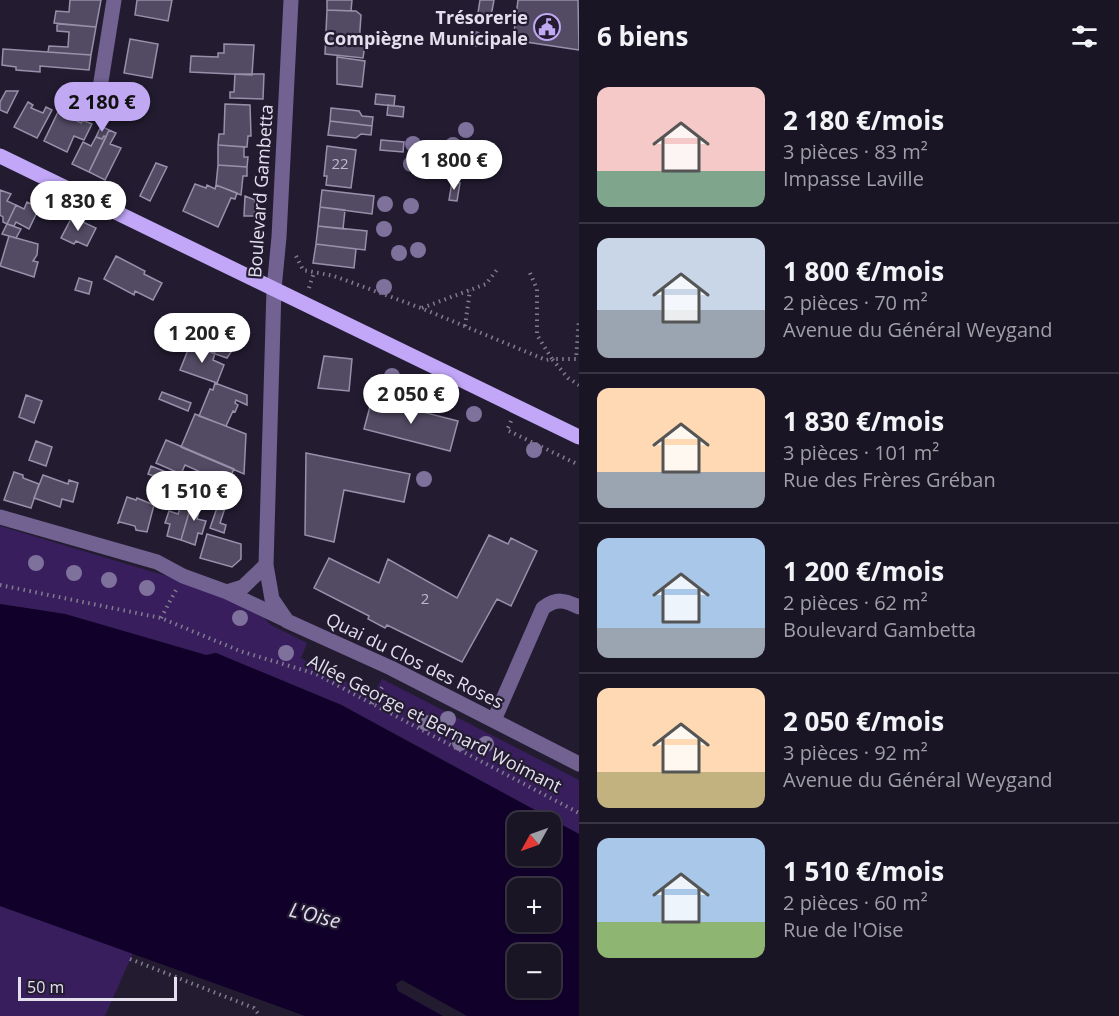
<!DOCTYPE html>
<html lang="fr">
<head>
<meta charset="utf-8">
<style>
  body { margin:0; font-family:"Open Sans",sans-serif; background:#231e2d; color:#f1f3f6; height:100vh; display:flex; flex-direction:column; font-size:22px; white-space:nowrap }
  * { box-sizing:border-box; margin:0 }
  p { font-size:20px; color:#9f9fa7 }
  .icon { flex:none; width:33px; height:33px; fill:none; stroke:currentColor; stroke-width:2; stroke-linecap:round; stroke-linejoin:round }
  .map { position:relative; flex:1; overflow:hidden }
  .details { display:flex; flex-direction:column; background:#1a1525; width:540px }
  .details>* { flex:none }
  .needle { width:39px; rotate:230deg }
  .controls { position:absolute; left:507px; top:812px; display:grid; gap:12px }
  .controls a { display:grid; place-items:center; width:54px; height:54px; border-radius:12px; background:#1a1525; box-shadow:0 2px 4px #0004,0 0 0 2px #383442; font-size:30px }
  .scale { position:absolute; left:18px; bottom:15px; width:159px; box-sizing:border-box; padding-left:6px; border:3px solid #e3dfed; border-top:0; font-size:16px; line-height:21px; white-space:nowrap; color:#e3dfed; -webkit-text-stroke:4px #231c31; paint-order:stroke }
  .price { position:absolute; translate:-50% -51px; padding:0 14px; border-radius:21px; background:#fff; color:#222; font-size:20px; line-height:39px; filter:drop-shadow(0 2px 3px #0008) }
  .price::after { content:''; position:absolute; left:50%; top:36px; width:18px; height:14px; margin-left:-9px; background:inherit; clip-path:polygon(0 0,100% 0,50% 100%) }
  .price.selected { background:#c0a8f3; color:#111 }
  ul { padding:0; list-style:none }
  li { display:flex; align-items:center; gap:18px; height:150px; padding:0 18px }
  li+li { border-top:2px solid #383442 }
  li span { display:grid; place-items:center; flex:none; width:168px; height:120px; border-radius:12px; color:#555 }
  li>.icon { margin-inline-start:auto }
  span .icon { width:72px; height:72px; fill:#fffc; stroke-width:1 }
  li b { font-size:26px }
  h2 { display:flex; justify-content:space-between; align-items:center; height:72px; padding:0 18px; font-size:26px }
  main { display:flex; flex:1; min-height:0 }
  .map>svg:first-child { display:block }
  .green { fill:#381e5d }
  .water { fill:#11002a; fill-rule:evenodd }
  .building { fill:#534b64; stroke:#9890ab; stroke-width:1.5 }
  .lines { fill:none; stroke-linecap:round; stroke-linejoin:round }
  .path { stroke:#827d8e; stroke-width:4; stroke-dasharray:1.5 4.5; stroke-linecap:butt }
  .minor { stroke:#716292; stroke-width:15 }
  .major { stroke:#c2a7f8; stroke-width:15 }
  .tree { fill:#7e719b }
  .labels { text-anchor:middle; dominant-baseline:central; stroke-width:4.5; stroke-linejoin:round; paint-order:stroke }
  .number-label { font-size:15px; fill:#bfbacb }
  .poi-label { font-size:18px; font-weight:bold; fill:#e3dfed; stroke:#231c31; text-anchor:end }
  .street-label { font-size:18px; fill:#e3dfed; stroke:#231c31 }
  .water-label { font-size:20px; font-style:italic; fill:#e2dcf0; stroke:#231c31 }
</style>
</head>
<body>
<main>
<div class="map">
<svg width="579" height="1016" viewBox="0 0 579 1016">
  <rect width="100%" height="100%" fill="#231c31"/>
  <path class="green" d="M0,526l180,54 77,31 14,14 36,18 -6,15 72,37 9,-16 197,101v54l-237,-129 -126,-52 -10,2 -141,-41 -65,-10z
    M0,906l133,47 -28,63h-105z"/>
  <path class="water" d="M0,604l65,10 141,41 10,-2 125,52 238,129v182h-112l-65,-36 -6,4 2,7 45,25h-138l-305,-110zM518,822h32v33h-32zM518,888h32v33h-32zM518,954h32v33h-32z"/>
  <path class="building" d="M70,0h31l-5,27 -42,-4 2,-12 13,1z
    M137,0h35l-4,21 -33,-6z
    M327,0h25l-1,11 -24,-1z
    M480,0h14l-3,16 -13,-3z
    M518,0h60l1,50 -66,-10z
    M327,10l29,1 5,4 -2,30h6l-2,13 -38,-4z
    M60,24l36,3 -5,28 -43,-3 1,-6 19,1 1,-15 -12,-1v-6z
    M130,39l28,5 -6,34 -28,-5z
    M224,44l30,1 -2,30 -62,-3 1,-16 27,1v-4h6z
    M3,49l45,3 43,3 -2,15 -49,-4v6l-24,-2v-3l-14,-2z
    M337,57l28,4 -3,26 -25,-3z
    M235,74h29l-1,25 -33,-1v-6h4z
    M6,91h12l-11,22 -7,-3v-8z
    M376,94l19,2 -1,10 -19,-2z
    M28,102l5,3 -2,3 12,5 3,-6 6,3 -15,28 -23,-11z
    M225,104l25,1 1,31h-3l-1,11 -29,-2 1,-11h5z
    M388,105l16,2 -1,10 -16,-2z
    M331,108l28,3 3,5 11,1 -1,9 -42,-5z
    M58,112l23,11 1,-3 10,4 -8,16 -10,-4 -7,16 -23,-11z
    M330,121l42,5 -1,9 -10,-1 -5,4 -28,-3z
    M101,126l8,4 -3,7 -2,-1 -2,3 -6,-2z
    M109,130l7,3 -6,11 11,4 -16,32 -16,-8z
    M104,136l2,1 -17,35 -17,-8 11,-22 8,4 5,-9 6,2z
    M381,140l23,2 -1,10 -23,-2z
    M218,145l26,2v10h4l-1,10 -29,-2z
    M459,145l8,1 -2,14 -9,-1z
    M327,146l29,4 -5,38 -25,-3 1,-9h-3z
    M156,163l11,4 -17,34 -10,-5z
    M218,165l29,2v9h-4l-2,19 -25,-10z
    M452,182l8,1 -3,18 -8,-1z
    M195,184l11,4 1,-3 8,4 1,-4 21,8 -2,6 -4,-1 -13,29 -35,-16z
    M0,190l11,4 -4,7 9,4 -9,19 -4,-2v-5l-3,-2z
    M322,190l52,6 -2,18 -52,-7z
    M245,196l10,4v16h-11z
    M27,202l12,6 -10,21 -13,-7 -2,4 -7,-2 9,-19 8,4z
    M320,207l25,3 -2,19 -25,-3z
    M72,217l24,11 -9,18 -11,-5 -2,3 -13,-6z
    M7,224l14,5 -5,9 -14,-4z
    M318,226l49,5 -2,19 -49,-6z
    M9,236l29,8 -1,11 -4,6 5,1 -4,15 -34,-11z
    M316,244l40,5 -2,19 -41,-5z
    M116,256l29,15 -1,3 18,9 -9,17 -18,-9 -1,4 -30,-16z
    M79,278l13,4 -3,12 -14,-4z
    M211,316l16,5 -3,8 7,2 -4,10 5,3 1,5 -6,9 -29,-10z
    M190,345l25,8 -2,7 11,5 -7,18 -37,-13z
    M324,356l28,3 -3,32 -31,-3z
    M215,383l32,12v10l-11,-5 -1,3 3,2 -3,7 -2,-1 -7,15 -27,-10 11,-27 3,1z
    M162,392l29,11 -3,8 -29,-12z
    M26,395l16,6 -8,22 -15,-6z
    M372,399l86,22 -8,30 -86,-22z
    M195,414l51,20 -2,40 -63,-27z
    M166,440l68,29 -7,15 -42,-19 -4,9 -25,-11z
    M36,441l16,6 -6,19 -17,-6z
    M306,453l104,21 -6,28 -60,-12 -10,52 -29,-7z
    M151,466l15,6 -4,7 -14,-5z
    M14,472l9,3v3l16,6 -8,24 -27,-8z
    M166,472l21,8 -2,8 -23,-9z
    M43,475l25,9 1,-4 9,3 -5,19 -11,-3 -2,8 -26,-9z
    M188,478l18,7 -4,10 -17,-7z
    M162,479l11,4 -5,17 -11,-3z
    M186,489l9,3 -14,48 -14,-4 3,-12 -5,-1 4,-12 9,3z
    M195,492l8,3 -6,24 9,2 -4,13 -4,-1 -3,12 -14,-5z
    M127,497l9,3 1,-2 17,7 -7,27 -11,-2 -1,-4 -15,-4 -2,1z
    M219,502l7,3 -6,18 6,2 -2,8 -14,-5z
    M207,534l34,10v15l-9,8 -32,-9z
    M489,535l19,9 3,-6 26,13 -26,55 -14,-7 -35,63 -75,-37 -2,3 -17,-9 1,-3 -55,-28 15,-30 50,25 9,-24 69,39z"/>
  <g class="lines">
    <path class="path" d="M296,256l7,14 31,6 87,32 125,52 6,-1 16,19 11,7
      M530,273l7,16v46l15,24h24l3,-40
      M309,288l5,-16
      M422,308l64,-24 13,-17
      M465,326l5,-36
      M511,421l-4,9 72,35
      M0,585l161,33 79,33 76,23 263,139
      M161,618l15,-28
      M372,704l12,-20
      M130,959l124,49 6,8"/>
    <path class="minor" d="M291,0l-12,237 -5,52 -8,276 6,34 15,22 104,47 188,96
      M99,94l15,-94
      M0,517l157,45 26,14 44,16 16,-5 23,-22
      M227,592l57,27
      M494,720l49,-112c14,-10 21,-8 36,-1"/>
    <path class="major" d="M0,156l579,281"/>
  </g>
  <g class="tree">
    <circle cx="475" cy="39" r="8"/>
    <circle cx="466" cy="130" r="8"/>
    <circle cx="413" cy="144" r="8"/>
    <circle cx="453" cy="145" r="8"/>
    <circle cx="411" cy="164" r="8"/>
    <circle cx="385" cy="204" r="8"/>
    <circle cx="411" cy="206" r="8"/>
    <circle cx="384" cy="229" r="8"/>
    <circle cx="418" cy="250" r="8"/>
    <circle cx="399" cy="253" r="8"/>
    <circle cx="384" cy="287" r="8"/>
    <circle cx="392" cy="376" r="8"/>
    <circle cx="474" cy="414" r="8"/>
    <circle cx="534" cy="450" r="8"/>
    <circle cx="424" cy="479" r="8"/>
    <circle cx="36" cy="563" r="8"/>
    <circle cx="74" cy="573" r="8"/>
    <circle cx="109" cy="580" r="8"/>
    <circle cx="147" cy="588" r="8"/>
    <circle cx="240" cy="618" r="8"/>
    <circle cx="286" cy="653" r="8"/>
    <circle cx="448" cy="719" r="8"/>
    <circle cx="426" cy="723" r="8"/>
    <circle cx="460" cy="743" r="8"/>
    <circle cx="486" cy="744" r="8"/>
  </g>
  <defs>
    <symbol id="civic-ring" viewBox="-11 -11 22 22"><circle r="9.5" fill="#231c31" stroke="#c0a8f3" stroke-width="1.5"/><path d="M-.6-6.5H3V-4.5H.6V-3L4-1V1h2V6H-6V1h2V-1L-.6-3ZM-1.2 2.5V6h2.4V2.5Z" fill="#c0a8f3"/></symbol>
  </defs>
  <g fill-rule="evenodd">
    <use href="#civic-ring" x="532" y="12" width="30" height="30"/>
  </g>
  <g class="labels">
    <g class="number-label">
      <text x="340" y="163">22</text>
      <text x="425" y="598">2</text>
    </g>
    <g class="poi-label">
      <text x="528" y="17">Trésorerie<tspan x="528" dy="21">Compiègne Municipale</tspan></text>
    </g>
    <g class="street-label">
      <text transform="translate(260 191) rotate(-86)">Boulevard Gambetta</text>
      <text transform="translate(415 660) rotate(26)">Quai du Clos des Roses</text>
      <text transform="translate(435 723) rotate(27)">Allée George et Bernard Woimant</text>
    </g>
    <g class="water-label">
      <text transform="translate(315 915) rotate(14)">L'Oise</text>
    </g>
  </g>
</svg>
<div class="controls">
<a><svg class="needle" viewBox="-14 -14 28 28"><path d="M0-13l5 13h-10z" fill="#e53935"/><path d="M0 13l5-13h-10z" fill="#9f9fa7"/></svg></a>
<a>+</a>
<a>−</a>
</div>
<div class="scale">50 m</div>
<b class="price selected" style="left:102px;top:133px">2 180 €</b>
<b class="price" style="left:454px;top:191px">1 800 €</b>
<b class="price" style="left:78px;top:232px">1 830 €</b>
<b class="price" style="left:202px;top:364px">1 200 €</b>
<b class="price" style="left:411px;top:425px">2 050 €</b>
<b class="price" style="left:194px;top:522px">1 510 €</b>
</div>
<section class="details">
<h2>6 biens<svg class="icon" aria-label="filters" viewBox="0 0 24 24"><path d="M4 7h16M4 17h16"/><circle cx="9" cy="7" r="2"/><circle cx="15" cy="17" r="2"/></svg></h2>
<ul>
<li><span style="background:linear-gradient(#f6c9c9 70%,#7fa58c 0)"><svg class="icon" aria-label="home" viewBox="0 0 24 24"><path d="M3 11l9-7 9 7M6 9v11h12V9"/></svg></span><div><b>2 180 €/mois</b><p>3 pièces · 83 m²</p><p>Impasse Laville</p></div></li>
<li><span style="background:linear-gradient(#c9d6e8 60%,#9aa5b1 0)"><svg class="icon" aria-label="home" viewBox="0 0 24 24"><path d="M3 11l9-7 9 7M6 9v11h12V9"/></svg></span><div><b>1 800 €/mois</b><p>2 pièces · 70 m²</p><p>Avenue du Général Weygand</p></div></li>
<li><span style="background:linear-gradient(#ffd9b3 70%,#9aa5b1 0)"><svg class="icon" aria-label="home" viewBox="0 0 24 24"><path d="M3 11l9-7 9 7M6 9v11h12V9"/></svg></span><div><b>1 830 €/mois</b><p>3 pièces · 101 m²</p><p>Rue des Frères Gréban</p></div></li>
<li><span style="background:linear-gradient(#a9c7e8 75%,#9aa5b1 0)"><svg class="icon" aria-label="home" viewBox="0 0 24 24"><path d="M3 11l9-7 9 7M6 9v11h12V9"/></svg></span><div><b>1 200 €/mois</b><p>2 pièces · 62 m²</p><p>Boulevard Gambetta</p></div></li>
<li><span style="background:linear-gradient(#ffd9b3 70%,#c2b280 0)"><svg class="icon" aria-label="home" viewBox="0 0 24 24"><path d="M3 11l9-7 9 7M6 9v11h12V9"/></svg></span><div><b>2 050 €/mois</b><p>3 pièces · 92 m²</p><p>Avenue du Général Weygand</p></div></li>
<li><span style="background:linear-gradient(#a9c7e8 70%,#8fb573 0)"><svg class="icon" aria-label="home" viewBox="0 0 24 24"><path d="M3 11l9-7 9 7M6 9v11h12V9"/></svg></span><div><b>1 510 €/mois</b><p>2 pièces · 60 m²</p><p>Rue de l'Oise</p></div></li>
</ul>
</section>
</main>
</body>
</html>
